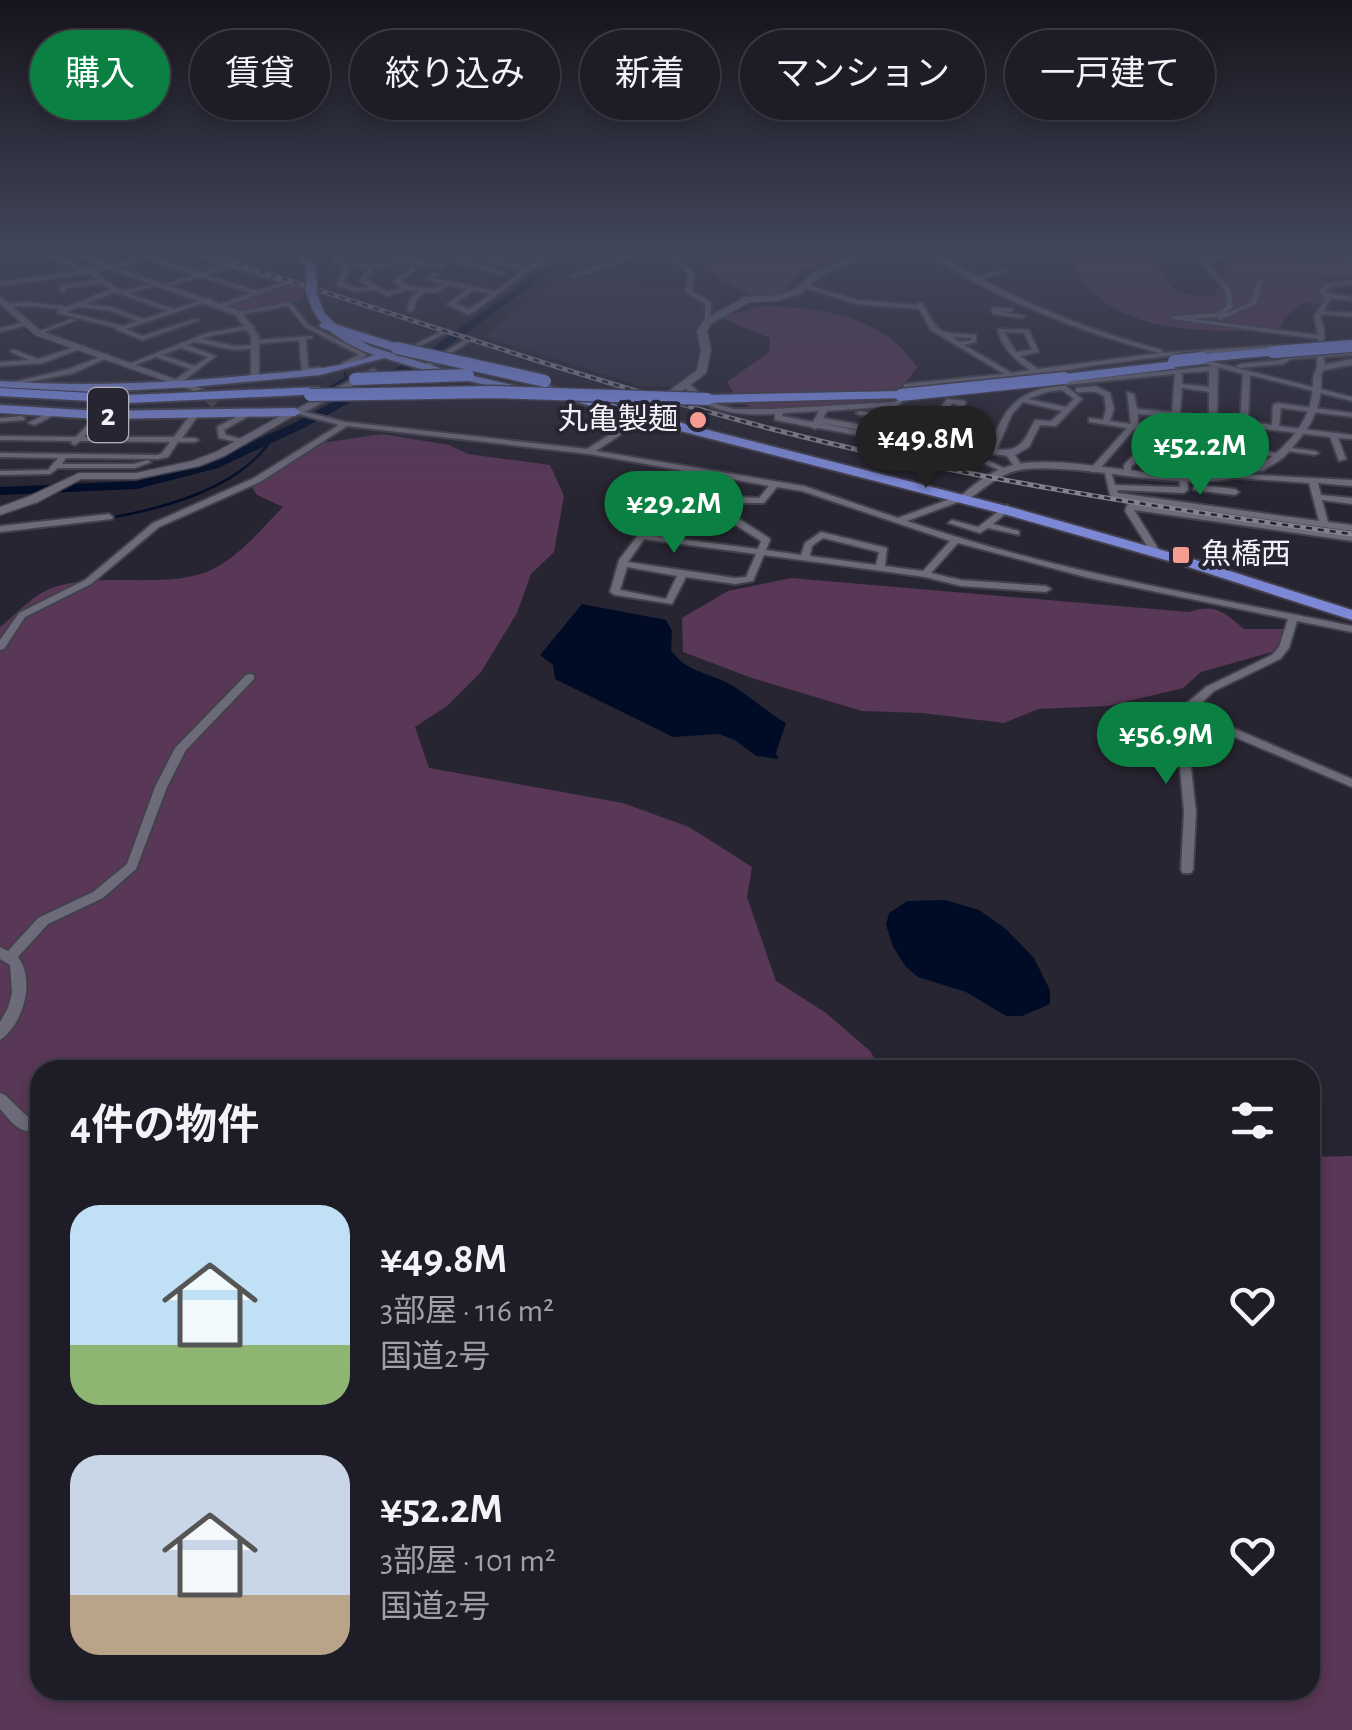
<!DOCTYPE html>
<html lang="ja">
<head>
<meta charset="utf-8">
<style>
  body { margin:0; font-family:"Alegreya Sans","Noto Sans JP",sans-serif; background:#26252e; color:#f1f3f6; height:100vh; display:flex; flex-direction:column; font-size:38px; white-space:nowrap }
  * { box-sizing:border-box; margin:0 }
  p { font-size:32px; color:#a1a1a7 }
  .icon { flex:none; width:55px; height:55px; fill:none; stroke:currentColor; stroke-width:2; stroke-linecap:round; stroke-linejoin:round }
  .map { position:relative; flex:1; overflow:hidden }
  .panel { position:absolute; left:30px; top:1060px; width:1290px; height:640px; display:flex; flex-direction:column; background:#1e1c26; border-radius:30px; box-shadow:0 5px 15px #0003,0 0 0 2px #3c3a43 }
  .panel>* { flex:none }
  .top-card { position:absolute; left:30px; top:30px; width:1292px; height:90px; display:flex; gap:20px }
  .price { position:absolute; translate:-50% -85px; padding:0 22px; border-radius:35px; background:#0b8043; color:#fff; font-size:32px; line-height:65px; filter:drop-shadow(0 2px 5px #0008) }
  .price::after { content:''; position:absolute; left:50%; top:60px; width:30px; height:22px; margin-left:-15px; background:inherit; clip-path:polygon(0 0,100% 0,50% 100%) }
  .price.on { background:#222; color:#fff }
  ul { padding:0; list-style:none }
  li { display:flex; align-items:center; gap:30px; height:250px; padding:0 40px }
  li span { display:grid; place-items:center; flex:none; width:280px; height:200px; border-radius:30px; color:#555 }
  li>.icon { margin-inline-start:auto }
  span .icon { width:120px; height:120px; fill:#fffc; stroke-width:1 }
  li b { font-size:42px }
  h2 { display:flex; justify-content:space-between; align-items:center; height:120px; padding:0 40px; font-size:42px }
  .chip { padding:0 35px; border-radius:45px; background:#1e1c26; box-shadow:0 5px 15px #0003,0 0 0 2px #3c3a43; font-size:35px; line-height:90px }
  .chip.on { background:#0b8043; color:#fff }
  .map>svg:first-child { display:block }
  .built { fill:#322f41 }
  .green { fill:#593756 }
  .water { fill:#000c26 }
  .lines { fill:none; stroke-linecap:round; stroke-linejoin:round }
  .stream { stroke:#000c26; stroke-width:2.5 }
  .river { fill:#000c26; fill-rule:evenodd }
  .secondary-tunnel { stroke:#464450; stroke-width:9; stroke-dasharray:9 5; stroke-linecap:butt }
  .minor-casing { stroke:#42404b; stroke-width:4 }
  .tertiary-casing { stroke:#42404b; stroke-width:4 }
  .secondary-casing { stroke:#42404b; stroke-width:3 }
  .trunk-casing { stroke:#42404b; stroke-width:4 }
  .motorway-casing { stroke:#42404b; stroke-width:4 }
  .minor { fill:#6d6a79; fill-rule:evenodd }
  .tertiary { fill:#6d6a79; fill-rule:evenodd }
  .secondary { fill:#6d6a79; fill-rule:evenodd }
  .trunk { fill:#7c88d6; fill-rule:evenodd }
  .motorway { fill:#7f90ed; fill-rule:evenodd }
  .rail-casing { stroke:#85838e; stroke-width:5 }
  .rail { stroke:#282532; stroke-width:2.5; stroke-dasharray:6; stroke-linecap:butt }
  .trunk-bridge-casing { stroke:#42404b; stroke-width:14; stroke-linecap:butt }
  .motorway-bridge-casing { stroke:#42404b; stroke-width:15; stroke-linecap:butt }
  .trunk-bridge { stroke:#7c88d6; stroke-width:11 }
  .motorway-bridge { stroke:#7f90ed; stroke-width:12 }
  .poi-dot { fill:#f59c93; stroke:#282532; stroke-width:4 }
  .labels { text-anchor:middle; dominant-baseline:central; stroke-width:8; stroke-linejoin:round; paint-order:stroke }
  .far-poi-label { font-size:30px; fill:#f2f1fa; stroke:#282532; text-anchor:end }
  .shield { fill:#282532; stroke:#b5b4be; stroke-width:2.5 }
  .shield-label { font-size:32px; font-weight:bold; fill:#f2f1fa }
</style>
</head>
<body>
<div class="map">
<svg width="1352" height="1730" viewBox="0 0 1352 1730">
  <rect width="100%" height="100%" fill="#282532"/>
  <path class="built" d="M566,274l5,10 25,-9 59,15 29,-2 6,9 13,4 3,4 -6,61 -18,21 -42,-1 -156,-50z"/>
  <path class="green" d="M719,253h115l-8,10 -24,6 -18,22 -18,7 -17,-3 -33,-19 -10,-13z
    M1071,253c19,0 55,-7 72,2 34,19 14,45 71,40l9,-13 3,-22 15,-5 111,4v16l-33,2 13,6 -11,4 -1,6 6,6 -6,5 -16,-2 -19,15 -6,15c-73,-3 -181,8 -208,-79z
    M291,284l15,4 -4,12 -61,11 -13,-6z
    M764,306c56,2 120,9 153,61 -10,16 -24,30 -42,36 -26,8 -93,10 -120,5 -15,-3 -21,-14 -28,-26l42,-30 1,-14 -50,-21z
    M382,434l67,11 19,9 82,11 14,31 -10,56 -23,22 -14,39 -36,59 -34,34 -32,21 14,41 194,35 66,24 63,40 -5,30 29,84 50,32 44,38 12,19h-842v620h1270v-533l42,-1v574h-1352v-1103c18,-14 33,-33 55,-40 48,-16 118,4 160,-19 27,-14 47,-40 68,-61l-26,-12 -9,-14 67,-37z
    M791,578l398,34c26,-9 35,0 55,17h43l-11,22 -75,21 -18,16 -75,18 -70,3 -34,14 -82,-10 -60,-2 -110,-33 -69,-26 -1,-34 46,-27z"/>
  <path class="water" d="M582,604l84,16 6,11 -1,19c14,21 34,22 55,32 21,11 40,30 60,41l-10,30 2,6 -22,-3 -21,-16 -16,-6 -46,3 -118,-58 -2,-14 -13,-10z
    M945,900l34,10 27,19 28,29 16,32v14l-28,12h-16l-40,-24 -48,-15 -12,-10 -13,-20 -7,-22 3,-12 18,-12z"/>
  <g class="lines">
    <path class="stream" d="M419,259l44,12
      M14,315l16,18 34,12
      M326,390l20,-12 -1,-5
      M297,408l13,-8
      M53,417h15
      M15,530c78,-8 214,-21 258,-93"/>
    <path class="river" d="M566,253h11l-140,101 -133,74 -86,40 -81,21 -137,6v-8l137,-6 71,-19 88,-40 133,-72z"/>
    <path class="secondary-tunnel" d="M198,389l20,18"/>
    <defs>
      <path id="minor" d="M10,253h8l-18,6v-4z
        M34,253c14,-1 39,7 50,17l21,-3 53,-14h8l-13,5 48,15 24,-8 -35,-12h8l92,30 -67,24 -2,-3 30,-11 -50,-16 -37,10v-2l30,-10 -48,-16 -49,13 14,13 12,6 37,-9v2l-31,10 45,15 35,-11 3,2 -86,29 16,7 53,-17 5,1 -58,20 -25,-10 -1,-2 -58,-15v-2l3,-2 -33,-3 -22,1 2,-3 20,-2 39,5 44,-18 -10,-6 -35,5v3l-3,2 -3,-2 -1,-4 4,-2 34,-5 -6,-7 -91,13v-4l78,-11 -4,-4zM231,267l50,16 -24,8 -50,-16zM115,292l53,19 -24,8 -33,-12 -25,-3zM78,307l30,3 30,11 -15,5 -57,-14z
        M339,253h6l-6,9 46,3 13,-12h6l-4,5 44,7 -3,2 -45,-6 -7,7h-15l-8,12 22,12 14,-4 -9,-7 20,-15 2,3 -15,12 9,5 25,3 8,-5 -16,-5 10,-7 3,2 -5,4 61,13 29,-21 -37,-9v-2l9,-4 3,2 -4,3 33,7 20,-14h6l-85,62 -22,-11 20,-15 -19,-4 -11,7h-12l-8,7 -4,11 -3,2 -3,-2 4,-12 7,-7 -11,-1 -20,6 -13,-6 -17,2 -21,-7 9,-19 -13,-2zM351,267l18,1 -9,13 9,6 -12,1 -15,-5zM473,290l18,4 -21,15 -15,-5z
        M472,253h7l-15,9 42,11 -3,2 -48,-13z
        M519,253h8l-7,3 -3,-2z
        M638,253h8l-73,25 -5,-1z
        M668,253h6l20,21 -2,17 19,12 -1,19 -5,-1v-17l-19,-12 2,-18z
        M926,253h7l44,24 29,-8v2l-25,8c58,31 118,54 181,71l1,1 -3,2 125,-8 3,2 -1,1 -5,1 8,6 27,-2 1,-14 -146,-20 -1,-1 3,-2 42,-3 11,-7 -2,-16 -25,-28v-2l23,-4 3,2 -20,4 25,28 2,17 -9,7 27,-12 6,-21 3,-2 3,2 -7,23 -36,16 -3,-3 -23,2 124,16 -4,-19 12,-17 -7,-8 8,-7 25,-4v4l-21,3 -5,4 1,2 25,4v4l-21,-3 -7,13 28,2v4l-30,-3 -2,2 4,12v25l28,-2v4l-28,2 1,11 -4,2 -4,-2v-11l-26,2 -8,5 -43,4 -4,-2 4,-2 41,-4 4,-3 -10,-7 -99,5 -79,10 -58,10 -128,13 1,9 -16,9 -69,5 -4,7 39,7 -2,8 -4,2 -38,-7 -3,1 -4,-2 -36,-7v-6c-37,1 -65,0 -92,-28l7,-2 13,13 16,8 15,4h39l121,-7 10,-6v-12l100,-10 -73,-44 -12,-21 -63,-5 -54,-17 2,-3 53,16 60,5 1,-2h4c20,35 15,28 54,32v7l-12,3 48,28 18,-3c-15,-10 -30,-24 -32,-41l31,1 10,22 -19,4 18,13 122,-16c-77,-20 -168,-55 -234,-100zM1004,332l20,1 8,17 -16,2zM952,337l19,1v2l-12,2zM819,411l-6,11 -31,-6 1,-3zM821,423l33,6v1z
        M1337,253h7l8,3v4z
        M290,302l19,23 57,29v2l-18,11h-6v-4l17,-8 -54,-28 -17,-21 -50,9 -3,-2z
        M994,307l19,2 -2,3 -13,-1 27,5 -3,2 -29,-4 -2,-5z
        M71,319l5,1 -36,14 -5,-1z
        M25,322l3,2 -1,1 -27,7v-4z
        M252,325l3,2 -1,1 -43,8 -9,3 33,7 21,-1 2,1v2l-23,2 -40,-8 -8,3 29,11 -34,26 -7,-2 15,-11 -34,-12 -21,8 -6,-1 78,-31zM181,348l27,9 -13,9 -33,-11z
        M446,329l2,1v2l-43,21 -5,-1z
        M312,336v2l-6,1 2,29 12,-1 4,2 -1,2 -21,1 -3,-32 -43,4 -3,-2 3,-2z
        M470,337l3,2 -1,1 -44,28 -7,-2z
        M81,345l3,2 -1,1 -40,15 -43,3v-4l29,-2 -18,-8v-2h4l23,9z
        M107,354l3,2 -1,1 -35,16 -70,14 -4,-2 69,-16z
        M1194,357l158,40v4l-102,-26 -2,47 24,3 1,-20 4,-2 75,10v4l-71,-9 -2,18 73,9v4l-14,-1 8,21 -7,2 -9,-24 -192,-23v11l47,10 -4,2 -47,-8 -37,43h-6v-4l36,-40 -38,-6v-4l14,2 3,-11 -2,-13c-11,-7 -16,-3 -28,-4v-4l20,-2 14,7 4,16 -4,12 21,3 -4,-32 7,2 3,15 35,3 3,-38 -110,11 17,14 -26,27 -16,-1 -11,22 -14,8 8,12 -4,2h-3l-9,-13 -106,-17 -1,-2 11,-14 -51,-8 -4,-2 4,-2 54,7 7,-8 16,2 10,-13 18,2 1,2 -9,12 2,2 -20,23 50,8c15,-37 25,-57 68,-62l-5,-4 1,-2 7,2 153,-16 -21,-6v-2zM1218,367l25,7 -3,47 -23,-3zM1209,371v16l-27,-3v-11zM1182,388l27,4v25l-29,-4zM1062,390l12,9 -8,8 -38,-8 19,-7zM1023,402l39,9 -11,10 -16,-1c-10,19 -14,33 -38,29l15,-35zM952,404h5l-7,10 -6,-1zM926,415l24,4 -18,20 -23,-4z
        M373,369l4,2 -1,2 -71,39 41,10 241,27 54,-34h3v4l-48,32 208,35 94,32 68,-25 4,3 -1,2 -62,23c144,49 297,75 445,105v6l-55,-11 -8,27 -9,11 -66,32 -21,20 159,68v8l-162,-69 -4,6 10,88 -3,58 -2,3h-8l-2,-3 3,-58 -8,-88 5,-12 5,-8 20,-17 66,-32 7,-8 9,-28 -199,-41 -131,-35 -27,30 30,7 85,6 5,3 -5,3 -85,-6 -36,-9 -161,-22 -11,26 -18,3 -49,-7 -14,27 -57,-9 -5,-3 9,-32 20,-26 119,15 3,-8 -35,-22 -1,-2 9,-15 -28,-1 -6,6 -57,-6 -4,-3 4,-3 43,5 16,-26 -113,-20 -242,-28 -87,56 -101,45 -68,57 -66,33 -21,32 -4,1v-10l19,-27 66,-33 68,-57 101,-45 85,-53 -48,-13zM709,475l60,11 -10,12 -55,-3 -6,6h-4zM777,487l25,4 148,50 -27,30 -38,-5 2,-18 -66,-16 -16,11 -4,12 -35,-5 4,-10 -1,-2 -35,-22 8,-13h22zM823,538l56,14 -3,13 -66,-9 2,-10zM644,539l112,15 -10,23 -11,1 -107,-16zM627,567l50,9 -11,23 -46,-9z
        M251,409l4,2 -1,2 -30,17 2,5 19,5v4l-26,-6 -2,-11z
        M51,411l7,2 -23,12 -7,-2z
        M193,411l7,2 -18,25h13l4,2 -4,2h-17l-10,15 -10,2 -92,-1 -4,6h72l13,-4 4,2 -16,6h-77l-8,6 -50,1v-4l48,-1 10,-12 -58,-1v-4l158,2 4,-2 8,-11 -90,-1 -5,4 -4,-2 1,-2 -72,-1v-4l76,1 23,-24 4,2 -19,22h90z
        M21,416l4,2 -1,2 -24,2v-4z
        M867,438l120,22 23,11 -4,2 -21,-9 -115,-22h-3z
        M1197,438l84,16 4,2 -4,2 -79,-15 -6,9 18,2 52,15 -4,2 -48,-13 -68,-6 -15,15v7l-7,-2v-7l17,-18 47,4z
        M1284,447l31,4 4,2 -4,2 -28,-4 -4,-2z
        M1104,469h6l5,16 65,2 -1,-11 4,-2 4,2 1,14 -4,3 -67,-3 1,3 201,28 -10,-38 -71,-5 -4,-2 4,-2 114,6v6l-34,-3 3,12 31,3v6l-30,-4 6,22 24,3v6l-238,-33 -4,-3z
        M1197,485l38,4 4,3 -4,3 -41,-5 -1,-2z
        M1130,504l222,31v6l-218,-31 25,40 -5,3 -3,-1 -26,-41 2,-6z
        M1007,505l4,3 -1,2 -17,14 26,7v4l-31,-7 -8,5 -32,-10 4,-3 26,7z
        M109,514l4,3 -1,2 -112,13v-6z
        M250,674l4,1v4l-68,71 -19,37 -31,82 -33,29 -55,26 -30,33c18,23 5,68 -18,83v-18l8,-14 4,-15 -2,-28 -10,-6v-12l8,4 30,-33 55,-26 34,-28 28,-77 20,-39 71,-73z
        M0,1093l5,2 26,25 3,5 -3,5c-13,4 -23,-13 -31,-21z"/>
      <path id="tertiary" d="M67,253h9l165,58 18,25v42l-4,3 -4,-3v-42l-16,-21z
        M1352,359v6l-28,5 -3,4c2,28 -7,49 -25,69 -5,6 -10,13 -16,17 -55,38 -142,15 -203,10 -20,-1 -42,-4 -62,1 -17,4 -31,18 -45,27l-9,-2c14,-13 33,-27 52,-31 74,-16 202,41 263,-12 18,-15 33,-35 36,-58 2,-11 -1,-19 6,-29z"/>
      <path id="secondary" d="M858,253h10l-49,24 -19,17 -24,7 -26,1 -38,21 -5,8 4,19 -5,23 -61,46h-8v-4l60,-45 4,-20 -4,-19 8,-12 40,-22 31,-2 18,-5 19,-17z
        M0,296l41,35 162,58 -9,2 -159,-56 -35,-31z
        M291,410l9,2 -76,44 -25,10 -63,13h-55l-43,23 -38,13v-8l30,-11 49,-23h57l56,-12 24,-9z"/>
      <path id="trunk" d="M296,253h9l11,14 -1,16 -8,-2 -1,-14z
        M307,289h8l9,24 19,18 29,16 71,22 99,23 -6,4 -95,-21 -57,-17 -64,17 -129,12 -95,5 -96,-5v-6c85,6 168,2 253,-6 41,-4 82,-5 121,-20 -31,-11 -65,-32 -67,-66z
        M0,405l99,6 196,-3 6,4 -6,4 -196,3 -99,-6z
        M661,418l353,90 172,49 166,53v10l-176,-57 -172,-49 -347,-89 -2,-3z"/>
      <path id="motorway" d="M325,321l76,24 2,3 -6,4 -76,-24 -2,-3z
        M1273,348l4,1v6l-75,7 -6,-4 6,-4z
        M1184,360l6,4 -2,3 -124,15 -6,-4 6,-4z
        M539,383l146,41 2,3 -7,4 -146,-41v-6z
        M318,387l7,4 -2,3 -195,9 -128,-7v-8l128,7z
        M901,391l7,4 -2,3 -199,5 -7,-4 7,-4z"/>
    </defs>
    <use href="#minor" class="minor-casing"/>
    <use href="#tertiary" class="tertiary-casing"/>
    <use href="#secondary" class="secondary-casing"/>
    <use href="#trunk" class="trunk-casing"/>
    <use href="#motorway" class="motorway-casing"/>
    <use href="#minor" class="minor"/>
    <use href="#tertiary" class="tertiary"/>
    <use href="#secondary" class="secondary"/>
    <use href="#trunk" class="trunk"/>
    <use href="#motorway" class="motorway"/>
    <defs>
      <path id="rail" d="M202,253c190,59 378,126 570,176 191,49 385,79 580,105"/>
    </defs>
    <use href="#rail" class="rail-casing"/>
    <use href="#rail" class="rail"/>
    <defs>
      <path id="trunk-bridge" d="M311,291l1,-10"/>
      <path id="motorway-bridge" d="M397,348l148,33
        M1273,352l79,-6
        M1174,361l28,-3
        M355,379l113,-4
        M310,395l183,-3 214,7
        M901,395l163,-17"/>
    </defs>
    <use href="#trunk-bridge" class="trunk-bridge-casing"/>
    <use href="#motorway-bridge" class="motorway-bridge-casing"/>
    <use href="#trunk-bridge" class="trunk-bridge"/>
    <use href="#motorway-bridge" class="motorway-bridge"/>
  </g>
  <linearGradient id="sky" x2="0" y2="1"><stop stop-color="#16141c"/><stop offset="0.51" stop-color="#42465a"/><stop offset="1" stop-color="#42465a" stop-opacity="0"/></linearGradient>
  <rect width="1352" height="495" fill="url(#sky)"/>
  <g class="poi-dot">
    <circle cx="698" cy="420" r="10"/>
    <rect x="1171" y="545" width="20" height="20" rx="5"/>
  </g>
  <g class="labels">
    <g class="far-poi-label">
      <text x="678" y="420">丸亀製麺</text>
      <text x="1201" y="555" text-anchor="start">魚橋西</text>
    </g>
    <rect class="shield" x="88" y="388" width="40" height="54" rx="8"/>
    <g class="shield-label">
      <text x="108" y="415">2</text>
    </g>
  </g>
</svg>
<b class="price on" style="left:926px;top:491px">¥49.8M</b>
<b class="price" style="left:1200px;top:498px">¥52.2M</b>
<b class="price" style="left:674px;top:556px">¥29.2M</b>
<b class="price" style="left:1166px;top:787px">¥56.9M</b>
<div class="top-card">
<a class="chip on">購入</a>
<a class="chip">賃貸</a>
<a class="chip">絞り込み</a>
<a class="chip">新着</a>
<a class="chip">マンション</a>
<a class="chip">一戸建て</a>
</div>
<section class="panel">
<h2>4件の物件<svg class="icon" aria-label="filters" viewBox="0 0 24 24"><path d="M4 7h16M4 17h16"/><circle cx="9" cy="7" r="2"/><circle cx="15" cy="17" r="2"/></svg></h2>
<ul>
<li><span style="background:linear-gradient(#bfe0f5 70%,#8fb573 0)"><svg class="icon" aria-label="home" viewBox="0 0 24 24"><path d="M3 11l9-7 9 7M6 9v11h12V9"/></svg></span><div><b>¥49.8M</b><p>3部屋 · 116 m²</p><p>国道2号</p></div><svg class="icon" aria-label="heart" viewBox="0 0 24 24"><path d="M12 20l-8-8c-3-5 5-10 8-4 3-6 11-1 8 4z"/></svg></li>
<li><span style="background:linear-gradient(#c9d6e8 70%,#b9a48a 0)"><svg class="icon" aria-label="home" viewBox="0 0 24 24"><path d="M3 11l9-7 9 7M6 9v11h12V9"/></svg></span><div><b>¥52.2M</b><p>3部屋 · 101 m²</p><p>国道2号</p></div><svg class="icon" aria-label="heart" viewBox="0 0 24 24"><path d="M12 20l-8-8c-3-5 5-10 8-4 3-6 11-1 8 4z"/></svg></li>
</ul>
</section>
</div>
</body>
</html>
